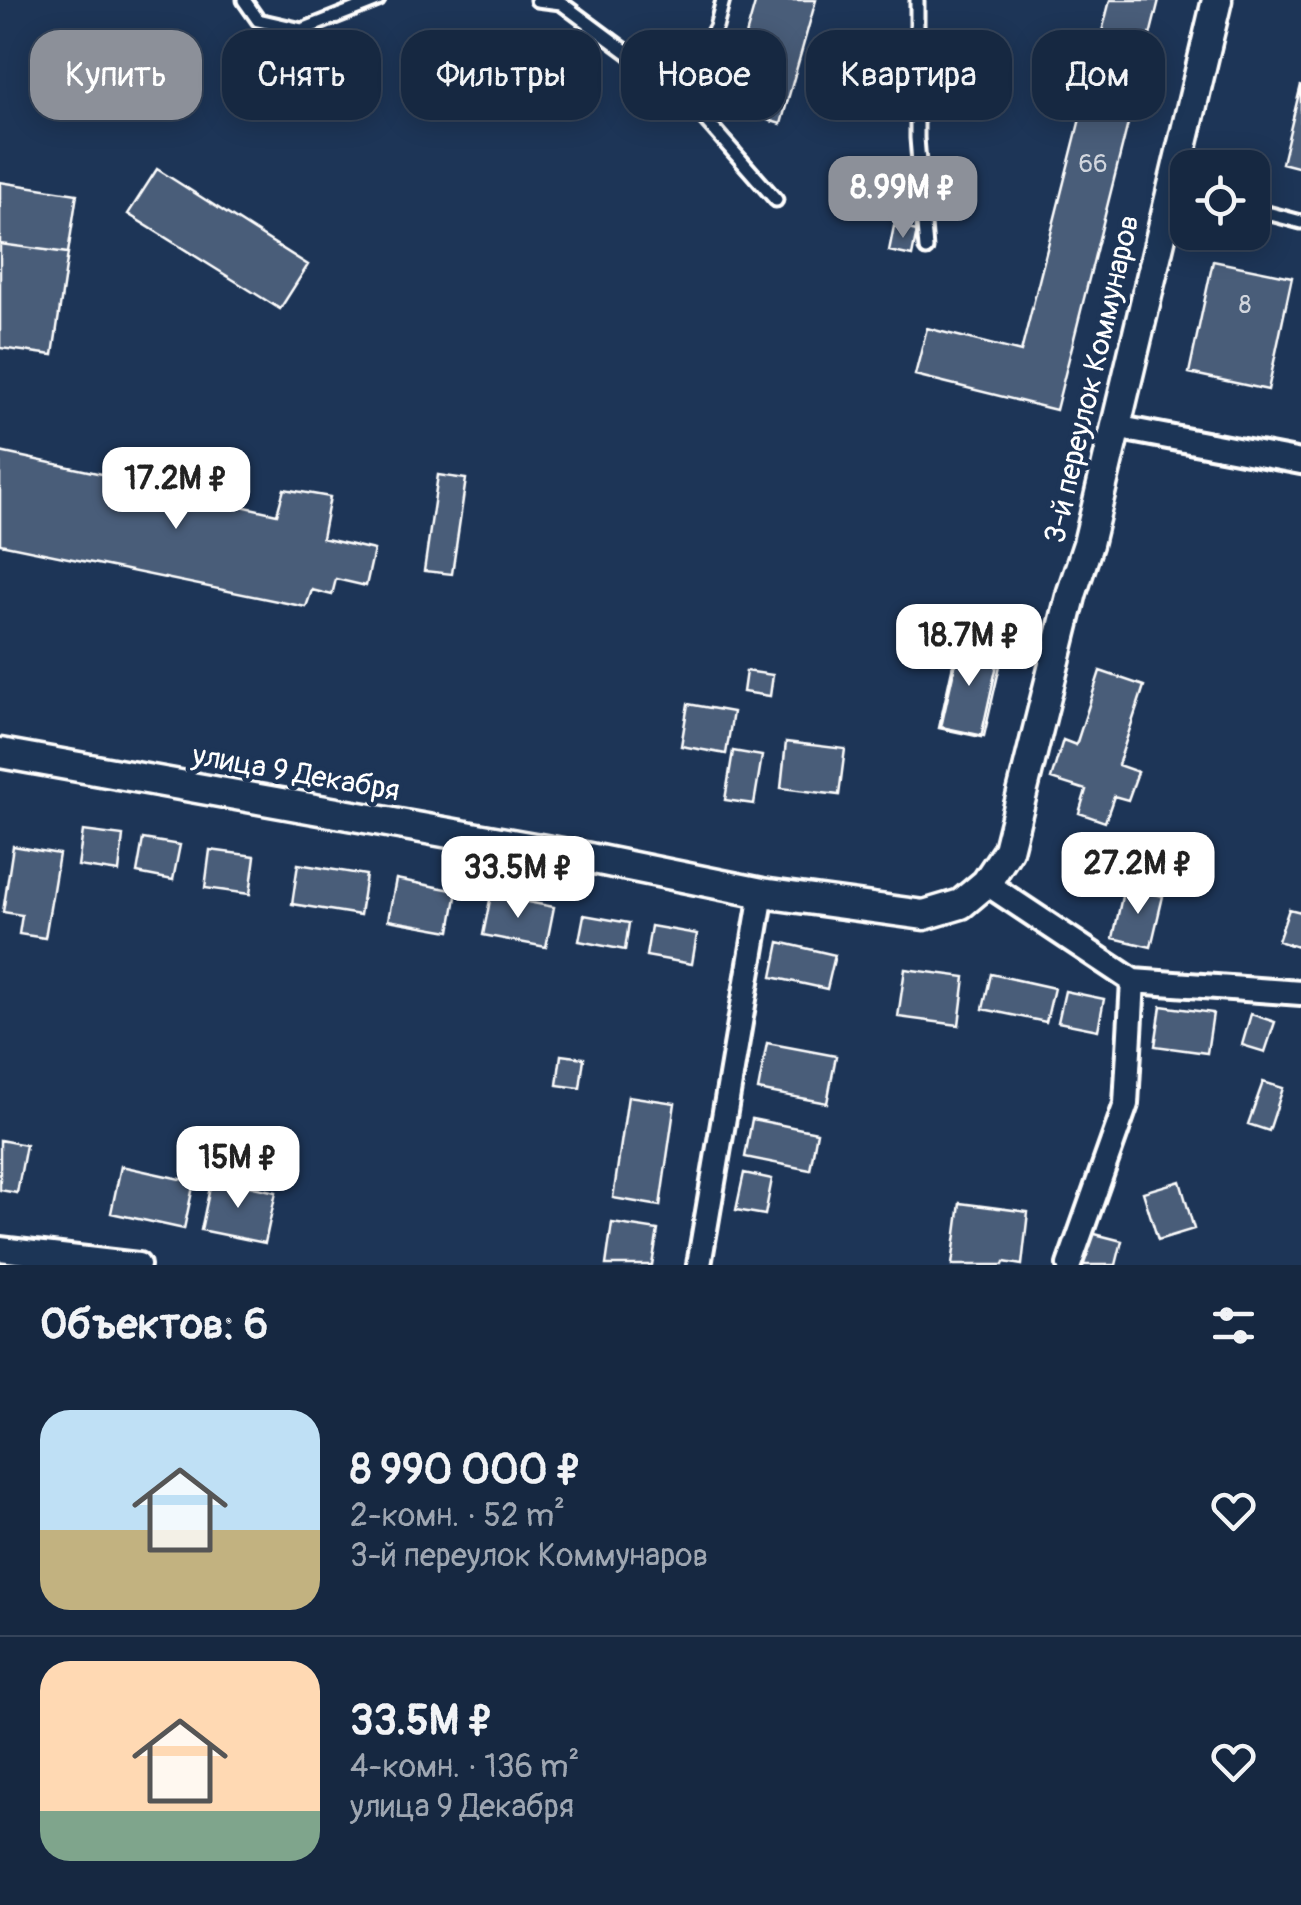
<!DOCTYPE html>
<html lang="ru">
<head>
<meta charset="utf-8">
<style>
  body { margin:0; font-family:Pangolin,sans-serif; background:#23344c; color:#f1f3f6; height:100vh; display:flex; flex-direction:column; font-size:38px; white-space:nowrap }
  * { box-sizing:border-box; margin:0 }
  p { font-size:32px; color:#9ea6b1 }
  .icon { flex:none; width:55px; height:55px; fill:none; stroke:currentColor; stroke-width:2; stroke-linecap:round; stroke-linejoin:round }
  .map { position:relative; height:1265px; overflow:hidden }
  .drawer { display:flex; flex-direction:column; background:#162841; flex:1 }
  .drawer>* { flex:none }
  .top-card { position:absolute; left:30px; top:30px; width:1242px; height:90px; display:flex; gap:20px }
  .controls { position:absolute; left:1170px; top:150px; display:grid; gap:20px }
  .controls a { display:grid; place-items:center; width:100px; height:100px; border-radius:20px; background:#162841; box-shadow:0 5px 25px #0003,0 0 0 2px #35445a; font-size:50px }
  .price { position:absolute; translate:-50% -85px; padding:0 22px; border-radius:20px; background:#fff; color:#222; font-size:32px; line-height:65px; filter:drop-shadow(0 2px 5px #0008) }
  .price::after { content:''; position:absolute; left:50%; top:60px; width:30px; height:22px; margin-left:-15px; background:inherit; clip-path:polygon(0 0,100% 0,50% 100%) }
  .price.current { background:#8c9099; color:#fff }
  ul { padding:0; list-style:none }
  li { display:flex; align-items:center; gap:30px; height:250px; padding:0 40px }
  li+li { border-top:2px solid #35445a }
  li span { display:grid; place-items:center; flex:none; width:280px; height:200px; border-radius:30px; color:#555 }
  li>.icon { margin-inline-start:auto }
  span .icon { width:120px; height:120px; fill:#fffc; stroke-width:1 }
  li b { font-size:42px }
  h2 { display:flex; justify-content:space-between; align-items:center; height:120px; padding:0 40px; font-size:42px }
  .chip { padding:0 35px; border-radius:30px; background:#162841; box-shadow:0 5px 25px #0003,0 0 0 2px #35445a; font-size:35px; line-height:90px }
  .chip.current { background:#8c9099; color:#fff }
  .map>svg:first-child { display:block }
  .building { fill:#4a5d79; stroke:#fff; stroke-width:2.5 }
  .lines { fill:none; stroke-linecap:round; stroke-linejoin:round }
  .service-casing { stroke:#fff; stroke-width:19 }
  .minor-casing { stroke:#fff; stroke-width:30 }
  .tertiary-casing { stroke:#fff; stroke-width:35 }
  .service { stroke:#1d3557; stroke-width:11 }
  .minor { stroke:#1d3557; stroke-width:22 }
  .tertiary { stroke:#1d3557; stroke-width:28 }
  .labels { text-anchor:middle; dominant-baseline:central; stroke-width:9; stroke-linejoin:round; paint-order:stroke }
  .number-label { font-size:25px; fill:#d2d6de }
  .street-label { font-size:30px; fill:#fff; stroke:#1d3557 }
</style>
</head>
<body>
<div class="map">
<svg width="1301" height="1265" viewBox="0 0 1301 1265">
  <rect width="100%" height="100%" fill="#1d3557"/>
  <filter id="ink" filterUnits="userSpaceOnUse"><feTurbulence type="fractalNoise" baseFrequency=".01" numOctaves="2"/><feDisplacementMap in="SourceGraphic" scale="20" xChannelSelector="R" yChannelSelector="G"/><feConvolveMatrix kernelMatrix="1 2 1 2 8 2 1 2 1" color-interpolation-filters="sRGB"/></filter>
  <g filter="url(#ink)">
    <path class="building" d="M756,0h60l-35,124 -73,-21 11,-41 18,5z
      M1110,0h49l-103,410 -141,-35 12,-47 94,24z
      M1301,85v83l-19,-5z
      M157,169l151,96 -28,44 -152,-95z
      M0,182l77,12 -9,59 -68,-9z
      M894,226l23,5 -5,25 -23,-5z
      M0,244l68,9 -15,102 -53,-7z
      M1213,261l79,16 -24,113 -79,-17z
      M0,452l190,41 4,-12 24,5 -4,14 63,14 7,-25 46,8 -8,41 52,12 -8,36 -30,-7 -4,16 -20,-5 -6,17 -306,-63z
      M438,475l28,4 -14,95 -28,-3z
      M961,639l43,9 -20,88 -43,-9z
      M958,642l42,9 -19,86 -42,-9z
      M746,671l27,4 -3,21 -27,-4z
      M1100,671l44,15 -26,79 20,7 -10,28 -14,-4 -9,26 -26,-9 7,-23 -35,-11 12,-39 13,5z
      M688,704l45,8 -7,42 -45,-8z
      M786,742l59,7 -6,46 -58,-7z
      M733,751l29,5 -8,48 -29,-4z
      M83,831l40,5 -4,36 -41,-6z
      M143,839l37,6 -7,35 -36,-7z
      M13,846l46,8 -14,84 -26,-4 3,-19 -19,-3z
      M210,850l45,6 -5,38 -45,-6z
      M298,864l68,11 -6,40 -68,-11z
      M396,879l61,12 -7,40 -62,-11z
      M1124,887l39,9 -12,51 -38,-9z
      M491,895l63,12 -8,40 -63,-12z
      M1289,909l12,3v36l-23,-7z
      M584,915l45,8 -4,27 -46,-9z
      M651,926l46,8 -5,30 -46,-8z
      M779,942l56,13 -8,34 -55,-12z
      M905,969l60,8 -6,48 -61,-8z
      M991,974l63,14 -8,34 -63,-13z
      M1065,991l39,8 -6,31 -40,-8z
      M1161,1006l52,7 -6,40 -52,-7z
      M1251,1014l24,8 -10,30 -23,-7z
      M767,1043l69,13 -9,47 -69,-13z
      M561,1055l23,3 -4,30 -23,-3z
      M1263,1082l20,6 -14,43 -21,-7z
      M628,1096l47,7 -15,103 -47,-8z
      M752,1119l65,13 -7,38 -65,-13z
      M0,1140l26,5 -9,48 -17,-3z
      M121,1166l73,16 -10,47 -73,-16z
      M744,1173l28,6 -7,36 -29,-5z
      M212,1178l64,14 -11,51 -64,-13z
      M1180,1181l14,48 -36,11 -15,-48z
      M960,1203l68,9 -6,53 -18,-3 -1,3h-51z
      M612,1223l46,7 -6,35h-46z
      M1091,1233l31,8 -6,24h-33z"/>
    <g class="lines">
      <defs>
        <path id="service" d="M244,0l14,20 44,10 76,-30
          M537,0l24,3 120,89 95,108
          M917,0v138l9,111
          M681,92l35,-65 7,-27
          M1252,209l49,13"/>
        <path id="minor" d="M1115,427l186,35
          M986,883l147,98 168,12
          M0,1249l138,16
          M699,1265l63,-372
          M1069,1265l57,-161 7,-123"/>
        <path id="tertiary" d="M0,753l579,103 183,37 162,22 37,-11 25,-21 22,-33 64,-258 16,-48 129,-544"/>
      </defs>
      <use href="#service" class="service-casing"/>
      <use href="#minor" class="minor-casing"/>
      <use href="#tertiary" class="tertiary-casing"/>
      <use href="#service" class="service"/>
      <use href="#minor" class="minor"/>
      <use href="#tertiary" class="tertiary"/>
    </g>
  </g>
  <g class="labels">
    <g class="number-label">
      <text x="1093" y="164">66</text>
      <text x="1245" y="305">8</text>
    </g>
    <g class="street-label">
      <text transform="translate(1092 379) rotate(-77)">3-й переулок Коммунаров</text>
      <text transform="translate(296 773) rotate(10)">улица 9 Декабря</text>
    </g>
  </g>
</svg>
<div class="controls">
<a><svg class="icon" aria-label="locate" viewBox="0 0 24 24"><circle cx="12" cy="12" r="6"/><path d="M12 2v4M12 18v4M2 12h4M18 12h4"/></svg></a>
</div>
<b class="price current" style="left:903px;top:241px">8.99M ₽</b>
<b class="price" style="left:176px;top:532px">17.2M ₽</b>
<b class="price" style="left:969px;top:689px">18.7M ₽</b>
<b class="price" style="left:1138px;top:917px">27.2M ₽</b>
<b class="price" style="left:518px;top:921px">33.5M ₽</b>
<b class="price" style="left:238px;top:1211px">15M ₽</b>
<div class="top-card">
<a class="chip current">Купить</a>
<a class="chip">Снять</a>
<a class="chip">Фильтры</a>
<a class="chip">Новое</a>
<a class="chip">Квартира</a>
<a class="chip">Дом</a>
</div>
</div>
<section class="drawer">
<h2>Объектов: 6<svg class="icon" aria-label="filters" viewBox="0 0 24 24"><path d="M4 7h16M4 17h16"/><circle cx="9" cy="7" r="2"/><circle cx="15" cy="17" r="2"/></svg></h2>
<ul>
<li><span style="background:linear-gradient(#bfe0f5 60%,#c2b280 0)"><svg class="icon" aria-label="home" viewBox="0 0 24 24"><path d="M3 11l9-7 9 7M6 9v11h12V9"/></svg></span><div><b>8 990 000 ₽</b><p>2-комн. · 52 m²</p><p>3-й переулок Коммунаров</p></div><svg class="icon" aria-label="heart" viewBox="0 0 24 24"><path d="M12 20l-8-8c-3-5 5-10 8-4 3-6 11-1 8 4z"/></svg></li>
<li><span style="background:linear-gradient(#ffd9b3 75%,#7fa58c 0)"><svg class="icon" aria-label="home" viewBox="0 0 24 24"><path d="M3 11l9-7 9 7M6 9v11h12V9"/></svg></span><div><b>33.5M ₽</b><p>4-комн. · 136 m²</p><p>улица 9 Декабря</p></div><svg class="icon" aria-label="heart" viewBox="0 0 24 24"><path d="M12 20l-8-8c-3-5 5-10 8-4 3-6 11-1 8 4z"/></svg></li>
</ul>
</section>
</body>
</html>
